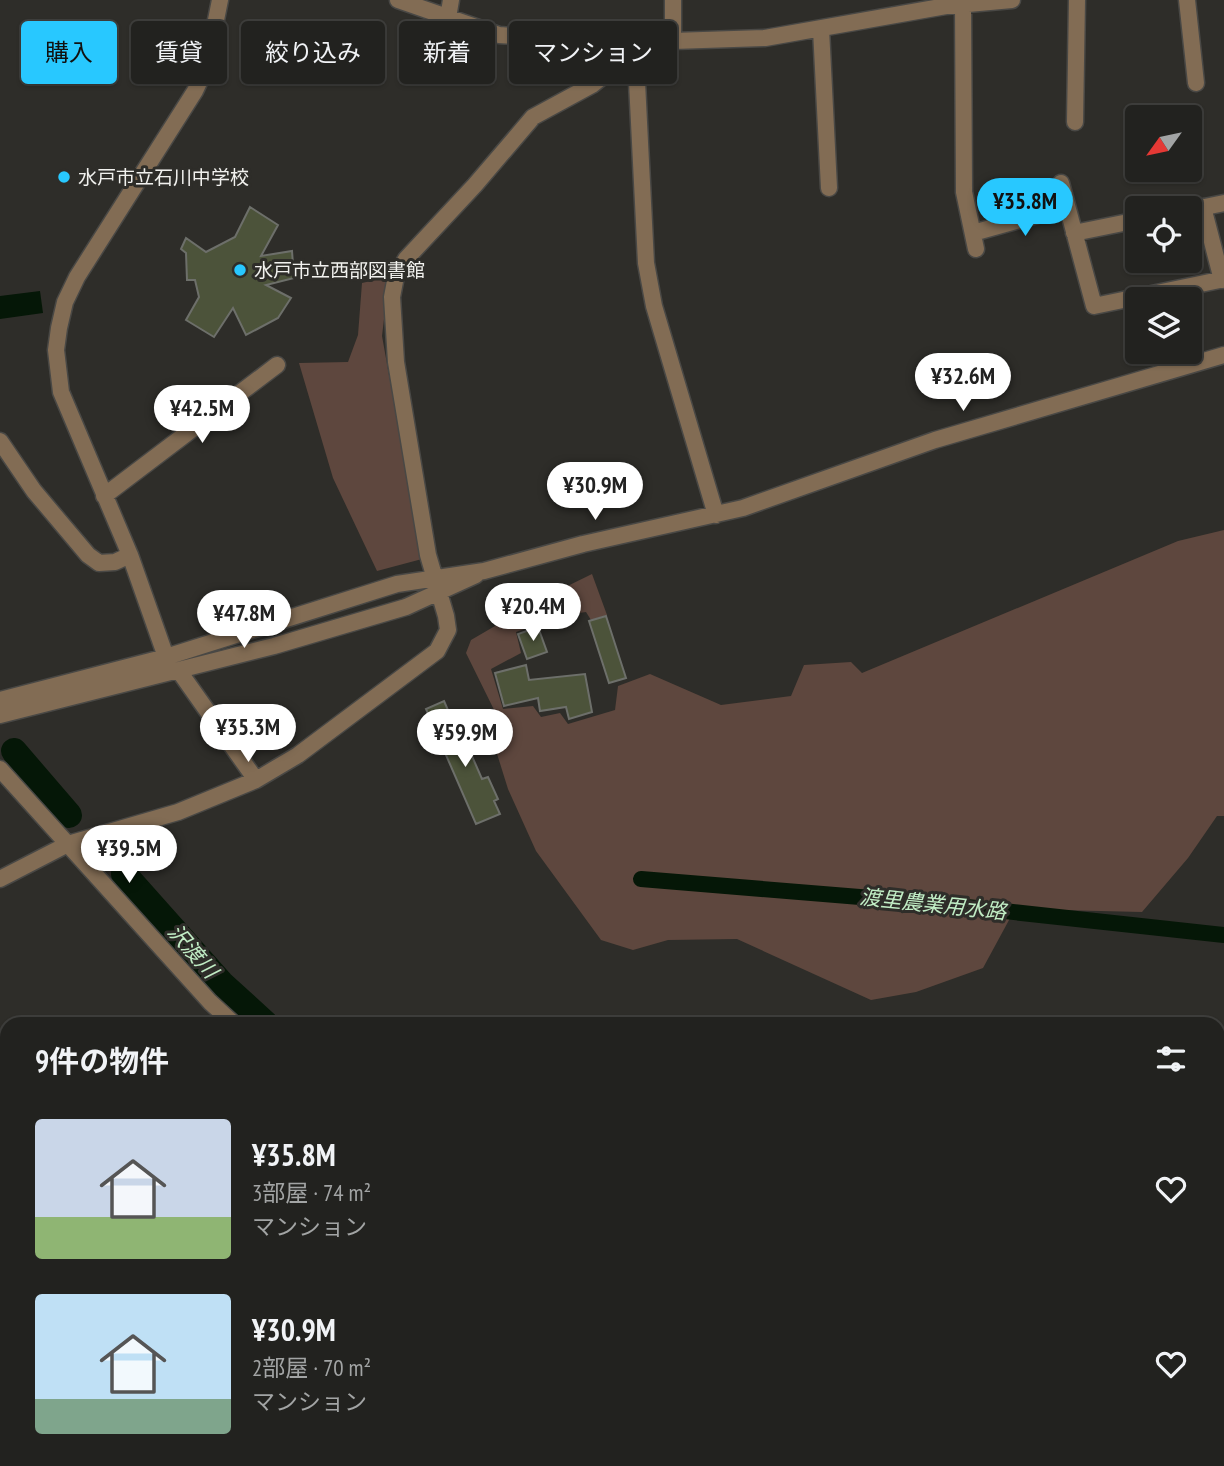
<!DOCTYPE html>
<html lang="ja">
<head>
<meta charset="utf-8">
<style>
  body { margin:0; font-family:"PT Sans Narrow","Noto Sans JP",sans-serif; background:#2e2f2c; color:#f1f3f6; height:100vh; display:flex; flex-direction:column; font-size:26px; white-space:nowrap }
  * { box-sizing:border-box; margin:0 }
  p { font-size:23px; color:#a2a4a4 }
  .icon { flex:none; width:38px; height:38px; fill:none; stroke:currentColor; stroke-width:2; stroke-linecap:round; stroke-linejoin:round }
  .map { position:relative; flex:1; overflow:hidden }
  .drawer { position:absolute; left:0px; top:1017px; width:1225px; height:450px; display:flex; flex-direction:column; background:#22221f; border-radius:21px 21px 0 0; box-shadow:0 2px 5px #0004,0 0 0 2px #3f3f3d }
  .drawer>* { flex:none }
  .hud { position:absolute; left:21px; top:21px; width:700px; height:63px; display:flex; gap:14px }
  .needle { width:46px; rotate:237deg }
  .buttons { position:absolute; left:1125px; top:105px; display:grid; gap:14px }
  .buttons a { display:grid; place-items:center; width:77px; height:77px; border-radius:7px; background:#22221f; box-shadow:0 2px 5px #0004,0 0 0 2px #3f3f3d; font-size:35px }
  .price { position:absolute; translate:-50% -60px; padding:0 16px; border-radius:24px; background:#fff; color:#222; font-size:23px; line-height:46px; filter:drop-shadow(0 2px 4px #0008) }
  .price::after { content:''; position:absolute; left:50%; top:42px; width:21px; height:16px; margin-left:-10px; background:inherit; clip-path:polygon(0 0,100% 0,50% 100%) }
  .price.on { background:#28c8ff; color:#111 }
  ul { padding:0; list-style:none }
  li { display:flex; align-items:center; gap:21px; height:175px; padding:0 35px }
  li span { display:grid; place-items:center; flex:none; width:196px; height:140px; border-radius:7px; color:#555 }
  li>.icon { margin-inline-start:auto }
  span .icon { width:84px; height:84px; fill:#fffc; stroke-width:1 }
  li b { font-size:30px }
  h2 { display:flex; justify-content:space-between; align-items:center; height:84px; padding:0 35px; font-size:30px }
  .tag { padding:0 24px; border-radius:7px; background:#22221f; box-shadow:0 2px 5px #0004,0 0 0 2px #3f3f3d; font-size:24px; line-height:63px }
  .tag.on { background:#28c8ff; color:#111 }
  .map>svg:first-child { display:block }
  .green { fill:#5e473e }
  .water { fill:#051707 }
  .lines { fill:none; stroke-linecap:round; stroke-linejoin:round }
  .canal { stroke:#051707; stroke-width:16 }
  .river { stroke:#051707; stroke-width:26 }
  .building { fill:#4c533a; stroke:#6d6f6a; stroke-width:2 }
  .minor-casing { stroke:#494845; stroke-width:19 }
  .minor { stroke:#826c54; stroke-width:16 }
  .poi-dot { fill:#28c8ff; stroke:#2e2d29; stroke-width:2.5 }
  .labels { text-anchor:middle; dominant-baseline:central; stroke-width:6; stroke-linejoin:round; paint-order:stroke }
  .poi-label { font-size:19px; fill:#f1f1ee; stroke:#2e2d29; text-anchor:start }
  .water-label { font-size:21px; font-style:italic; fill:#c1edc5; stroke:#2e2d29 }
</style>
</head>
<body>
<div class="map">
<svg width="1224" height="1466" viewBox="0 0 1224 1466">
  <rect width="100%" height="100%" fill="#2e2d29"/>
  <path class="green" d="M389,277l-7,59 40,223 -45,12 -44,-93 -34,-115 49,-1 10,-27 4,-52z
    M1224,530v286h-7l-29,42 -46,54 -127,-3 -32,59 -67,24 -45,8 -134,-61 -69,1 -35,10 -32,-10 -65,-89 -28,-62 -15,-48 10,-13 -37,-75 5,-13 60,-35 5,9 9,1 1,6 -30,11 5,21 -30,16 12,40 30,-3 8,11 19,-4 8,11 47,-14 3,-24 32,-12 71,31 70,-9 13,-31 47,-3 11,11 316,-132z
    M592,574l15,41 -16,5 -5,-8 -7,1 -6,-23 -19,5 -9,8 -2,-5z"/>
  <path class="water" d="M40,291l3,22 -43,6v-23z"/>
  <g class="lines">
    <path class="canal" d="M641,879l280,23 303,33"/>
    <path class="river" d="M14,751l55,64
      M124,874l97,109 45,41
      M1218,1278l6,1"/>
  </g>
  <path class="building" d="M250,207l28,18 -17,31 31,-5 2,27 -28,7 25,13 -13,20 -32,17 -13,-27 -19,29 -28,-17 13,-23 -4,-17h-8l-1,-27 -5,-4 5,-11 20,14 29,-15z
    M572,592l3,23 -14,3 -5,-22z
    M606,616l20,62 -17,5 -20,-62z
    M538,627l9,25 -20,7 -9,-25z
    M526,665l3,15 56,-6 7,38 -23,7 -3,-12 -26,4 -2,-13 -34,8 -9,-33z
    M444,701l7,16 -6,3 14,31 9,-4 14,32 6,-2 10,22 -4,2 6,13 -24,10 -50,-115z"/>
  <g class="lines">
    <defs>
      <path id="minor" d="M398,0l101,35 117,9 20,18 10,201 8,43 62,209
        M1187,0l9,83
        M963,4l1,188 12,57
        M448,18l3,-18
        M821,29l8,159
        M673,41v-41
        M636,62l37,-21 92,-3 181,-32 66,-6
        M1075,122l2,-122
        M1061,183l33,123 130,-27
        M1203,207l19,73
        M1190,210l34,-7
        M973,233l93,-26
        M1074,233l64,-13
        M0,441l34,50 54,64 11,8 16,-1 15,-7
        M104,496l173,-131
        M166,657l-36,-102 -69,-163 -5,-42 3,-22 6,-26 12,-25 118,-186 12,-26 13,-65
        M179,671l77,109
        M0,700l166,-43 231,-73 87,-13 99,-27 160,-36 192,-68 289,-85
        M0,715l274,-69 132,-39 70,-32
        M0,769l210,233 24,22
        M0,879l68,-35 110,-32 78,-32 42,-25 139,-104 11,-21 -2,-14 -18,-61 -32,-193 -4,-65 4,-21 10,-17 69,-74 58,-68 59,-32 20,-16 14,-17
        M1218,1292l6,2
        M429,1466l2,-6
        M984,1466l2,-6"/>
    </defs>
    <use href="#minor" class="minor-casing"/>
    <use href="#minor" class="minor"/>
  </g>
  <g class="poi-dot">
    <circle cx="64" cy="177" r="7"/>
    <circle cx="240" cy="270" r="7"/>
  </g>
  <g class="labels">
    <g class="poi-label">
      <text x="78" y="177">水戸市立石川中学校</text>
      <text x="254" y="270">水戸市立西部図書館</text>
    </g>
    <g class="water-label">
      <text transform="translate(933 904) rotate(6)">渡里農業用水路</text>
      <text transform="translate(193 951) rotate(49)">沢渡川</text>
    </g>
  </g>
</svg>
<div class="buttons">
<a><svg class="needle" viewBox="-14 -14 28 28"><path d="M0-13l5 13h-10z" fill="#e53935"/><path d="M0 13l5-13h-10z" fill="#a2a4a4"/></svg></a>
<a><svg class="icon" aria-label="locate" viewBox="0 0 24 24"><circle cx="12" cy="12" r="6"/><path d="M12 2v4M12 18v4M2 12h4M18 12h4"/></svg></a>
<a><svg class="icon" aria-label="layers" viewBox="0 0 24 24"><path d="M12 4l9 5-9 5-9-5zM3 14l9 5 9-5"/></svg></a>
</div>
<b class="price on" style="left:1025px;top:238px">¥35.8M</b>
<b class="price" style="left:963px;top:413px">¥32.6M</b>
<b class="price" style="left:202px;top:445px">¥42.5M</b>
<b class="price" style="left:595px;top:522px">¥30.9M</b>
<b class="price" style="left:533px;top:643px">¥20.4M</b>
<b class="price" style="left:244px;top:650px">¥47.8M</b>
<b class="price" style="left:248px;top:764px">¥35.3M</b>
<b class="price" style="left:465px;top:769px">¥59.9M</b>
<b class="price" style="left:129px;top:885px">¥39.5M</b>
<div class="hud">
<a class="tag on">購入</a>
<a class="tag">賃貸</a>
<a class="tag">絞り込み</a>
<a class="tag">新着</a>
<a class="tag">マンション</a>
</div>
<section class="drawer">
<h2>9件の物件<svg class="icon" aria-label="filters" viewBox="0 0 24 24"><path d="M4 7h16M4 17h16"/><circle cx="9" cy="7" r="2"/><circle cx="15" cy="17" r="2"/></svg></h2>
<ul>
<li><span style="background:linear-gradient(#c9d6e8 70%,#8fb573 0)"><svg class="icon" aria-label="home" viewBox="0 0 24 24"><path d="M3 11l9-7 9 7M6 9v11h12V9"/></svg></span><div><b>¥35.8M</b><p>3部屋 · 74 m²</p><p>マンション</p></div><svg class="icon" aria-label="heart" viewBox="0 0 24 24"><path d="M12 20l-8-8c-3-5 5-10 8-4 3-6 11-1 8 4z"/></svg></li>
<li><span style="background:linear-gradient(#bfe0f5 75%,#7fa58c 0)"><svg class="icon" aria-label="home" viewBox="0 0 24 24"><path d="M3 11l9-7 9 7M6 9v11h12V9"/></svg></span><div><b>¥30.9M</b><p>2部屋 · 70 m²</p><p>マンション</p></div><svg class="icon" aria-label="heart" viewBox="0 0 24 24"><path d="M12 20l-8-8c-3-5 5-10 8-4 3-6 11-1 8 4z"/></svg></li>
</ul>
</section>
</div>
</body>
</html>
